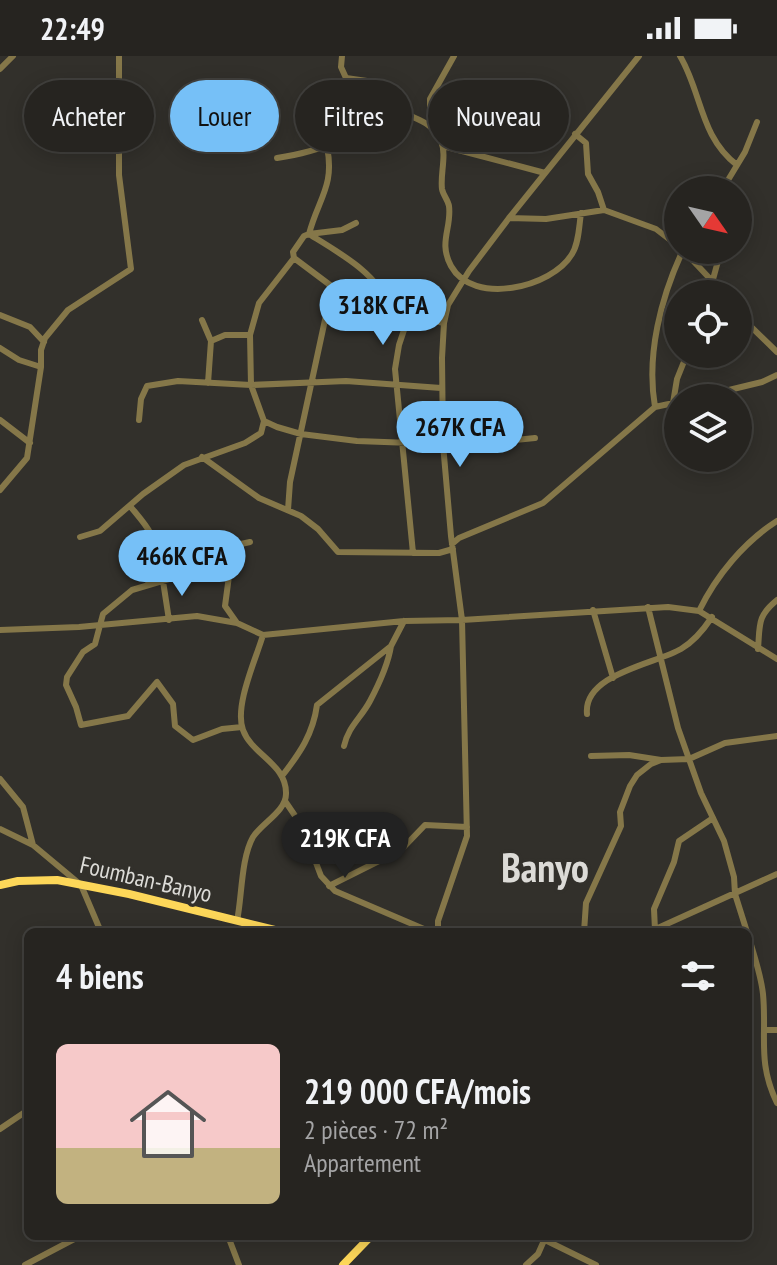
<!DOCTYPE html>
<html lang="fr">
<head>
<meta charset="utf-8">
<style>
  body { margin:0; font-family:"PT Sans Narrow",sans-serif; background:#32302d; color:#f1f3f6; height:100vh; display:flex; flex-direction:column; font-size:30px; white-space:nowrap }
  * { box-sizing:border-box; margin:0 }
  p { font-size:26px; color:#a4a4a5 }
  .icon { flex:none; width:44px; height:44px; fill:none; stroke:currentColor; stroke-width:2; stroke-linecap:round; stroke-linejoin:round }
  .map { position:relative; flex:1; overflow:hidden }
  .side { position:absolute; left:24px; top:872px; width:728px; height:312px; display:flex; flex-direction:column; background:#262420; border-radius:12px; box-shadow:0 4px 20px #0003,0 0 0 2px #42413e }
  .side>* { flex:none }
  .top-card { position:absolute; left:24px; top:24px; width:730px; height:72px; display:flex; gap:16px }
  .needle { width:52px; rotate:124deg }
  .buttons { position:absolute; left:664px; top:120px; display:grid; gap:16px }
  .buttons a { display:grid; place-items:center; width:88px; height:88px; border-radius:50%; background:#262420; box-shadow:0 4px 20px #0003,0 0 0 2px #42413e; font-size:40px }
  .price { position:absolute; translate:-50% -68px; padding:0 18px; border-radius:28px; background:#76c0f7; color:#111; font-size:26px; line-height:52px; filter:drop-shadow(0 2px 4px #0008) }
  .price::after { content:''; position:absolute; left:50%; top:48px; width:24px; height:18px; margin-left:-12px; background:inherit; clip-path:polygon(0 0,100% 0,50% 100%) }
  .price.selected { background:#222; color:#fff }
  ul { padding:0; list-style:none }
  li { display:flex; align-items:center; gap:24px; height:200px; padding:0 32px }
  li+li { border-top:2px solid #42413e }
  li span { display:grid; place-items:center; flex:none; width:224px; height:160px; border-radius:12px; color:#555 }
  li>.icon { margin-inline-start:auto }
  span .icon { width:96px; height:96px; fill:#fffc; stroke-width:1 }
  li b { font-size:34px }
  h2 { display:flex; justify-content:space-between; align-items:center; height:96px; padding:0 32px; font-size:34px }
  .tag { padding:0 28px; border-radius:36px; background:#262420; box-shadow:0 4px 20px #0003,0 0 0 2px #42413e; font-size:28px; line-height:72px }
  .tag.selected { background:#76c0f7; color:#111 }
  .status { display:flex; justify-content:space-between; align-items:center; height:56px; padding:0 40px; background:#262420; direction:ltr }
  .status svg { height:22px; fill:currentColor }
  .map>svg:first-child { display:block }
  .lines { fill:none; stroke-linecap:round; stroke-linejoin:round }
  .minor { stroke:#857749; stroke-width:6 }
  .highway { stroke:#fdd759; stroke-width:8 }
  .labels { text-anchor:middle; dominant-baseline:central; stroke-width:7; stroke-linejoin:round; paint-order:stroke }
  .street-label { font-size:24px; fill:#dcdbd7; stroke:#32302b }
  .town-label { font-size:40px; font-weight:bold; fill:#dcdbd7; stroke:#32302b }
</style>
</head>
<body>
<div class="status"><b>22:49</b><svg viewBox="0 0 49 12"><path d="M0 12V9h3v3zM5 12V6h3v6zM10 12V3h3v9zM15 12V0h3v12zM26 1h20v11H26zM47 4h2v5h-2z"/></svg></div>
<div class="map">
<svg width="777" height="1209" viewBox="0 0 777 1209">
  <rect width="100%" height="100%" fill="#32302b"/>
  <g class="lines">
    <path class="minor" d="M342,0l-1,11 5,11 28,4c8,7 11,17 19,24 17,14 38,12 48,35 6,14 -1,33 1,48 1,6 6,11 7,17 3,22 -11,36 2,60 22,40 101,22 121,-12 7,-11 7,-28 9,-41
      M680,0c22,37 20,81 57,109
      M0,13l13,-13
      M430,68v-25l24,-43
      M575,78l11,9 2,31 10,18 6,18
      M443,90l102,27
      M277,102c58,-9 68,-21 113,-54
      M722,134l23,-38 12,-30
      M509,162l37,1 58,-9 52,19 22,17
      M309,178c25,16 71,40 77,70l23,11 -10,30 -4,24 18,184
      M309,178l33,-4 14,-7
      M683,194l31,33 7,11
      M294,202l60,45 90,20
      M709,238l12,-44
      M738,258l39,38
      M0,259l30,12 14,15
      M202,264l9,21 -3,42
      M211,285l14,-6h25
      M0,292l19,12 22,7
      M696,342l66,-16 15,-7
      M673,347l4,-24 10,-25
      M655,351c-9,-52 6,-110 28,-157
      M0,364l30,23
      M139,364l2,-21 6,-13 31,-5 73,4 95,-4 95,7
      M264,365l13,6 24,7 56,7 109,4 69,-7
      M202,401l57,41 42,18 17,13 20,23 101,1 14,-4
      M0,434l27,-32 14,-91v-17l4,-12 23,-28 63,-41 -12,-94v-119
      M130,450c12,15 30,32 24,53 -3,9 -5,16 -6,26
      M288,454l2,-28 38,-176 26,-3
      M80,481l20,-6 43,-37 41,-29 61,-22 16,-10 3,-12 -13,-36 -1,-50 9,-32 35,-45 -1,-6 11,-16 5,-2c9,-35 26,-48 18,-87
      M452,488l7,-6 84,-35 112,-96 23,-5
      M233,490l-8,60 12,17
      M163,525l6,39
      M648,551l30,121 23,65 23,48 10,36 1,17 12,38
      M593,554l20,68
      M699,555c17,-35 45,-69 78,-90
      M0,574l79,-3 118,-11 40,7 26,12 141,-14 58,-1 206,-13 31,4 78,48
      M758,593c2,-24 -1,-33 19,-49
      M587,658c-4,-40 68,-50 94,-65 12,-7 23,-20 31,-32
      M242,671l-20,2 -29,11 -18,-14 -2,-22 -16,-22 -29,34 -47,9 -5,-18 -10,-22 1,-8 16,-25 12,-8 8,-30 29,-24 47,-14 35,-26 36,-8
      M344,690c4,-19 17,-28 26,-45 9,-17 18,-36 21,-55
      M591,700l38,-1 32,5
      M282,720c18,-23 31,-42 35,-71l74,-59 13,-25
      M0,723l23,28 10,38
      M285,745l17,25 19,50 14,15 96,41
      M0,773l33,16 48,40 20,47
      M329,830l72,-36 24,-25 42,2
      M237,865c5,-24 4,-63 16,-84 9,-14 33,-26 33,-43 1,-30 -34,-39 -43,-64 -9,-24 13,-71 20,-95
      M655,874l-1,-21 20,-47 5,-21 34,-23
      M438,876v-11l29,-85 -5,-216 -11,-84 -8,-92 -1,-86 2,-35 4,-18 21,-34 40,-53 130,-162
      M584,876l2,-29 35,-77 -1,-14 10,-26 7,-11 14,-11 10,-4 28,-1 36,-16 52,-7
      M649,876l128,-58
      M748,878c5,19 13,40 15,60 4,42 -6,68 14,109
      M764,974h13
      M0,1073l28,-19
      M228,1180l11,29
      M545,1184l51,25
      M25,1209l55,-29
      M526,1209l12,-11 8,-18"/>
    <path class="highway" d="M0,829l18,-4 39,-1 72,14 154,38
      M343,1209l28,-29"/>
  </g>
  <g class="labels">
    <g class="street-label">
      <text transform="translate(146 823) rotate(13)">Foumban-Banyo</text>
    </g>
    <g class="town-label">
      <text x="545" y="811">Banyo</text>
    </g>
  </g>
</svg>
<div class="buttons">
<a><svg class="needle" viewBox="-14 -14 28 28"><path d="M0-13l5 13h-10z" fill="#e53935"/><path d="M0 13l5-13h-10z" fill="#a4a4a5"/></svg></a>
<a><svg class="icon" aria-label="locate" viewBox="0 0 24 24"><circle cx="12" cy="12" r="6"/><path d="M12 2v4M12 18v4M2 12h4M18 12h4"/></svg></a>
<a><svg class="icon" aria-label="layers" viewBox="0 0 24 24"><path d="M12 4l9 5-9 5-9-5zM3 14l9 5 9-5"/></svg></a>
</div>
<b class="price" style="left:383px;top:291px">318K CFA</b>
<b class="price" style="left:460px;top:413px">267K CFA</b>
<b class="price" style="left:182px;top:542px">466K CFA</b>
<b class="price selected" style="left:345px;top:824px">219K CFA</b>
<div class="top-card">
<a class="tag">Acheter</a>
<a class="tag selected">Louer</a>
<a class="tag">Filtres</a>
<a class="tag">Nouveau</a>
</div>
<section class="side">
<h2>4 biens<svg class="icon" aria-label="filters" viewBox="0 0 24 24"><path d="M4 7h16M4 17h16"/><circle cx="9" cy="7" r="2"/><circle cx="15" cy="17" r="2"/></svg></h2>
<ul>
<li><span style="background:linear-gradient(#f6c9c9 65%,#c2b280 0)"><svg class="icon" aria-label="home" viewBox="0 0 24 24"><path d="M3 11l9-7 9 7M6 9v11h12V9"/></svg></span><div><b>219 000 CFA/mois</b><p>2 pièces · 72 m²</p><p>Appartement</p></div></li>
</ul>
</section>
</div>
</body>
</html>
